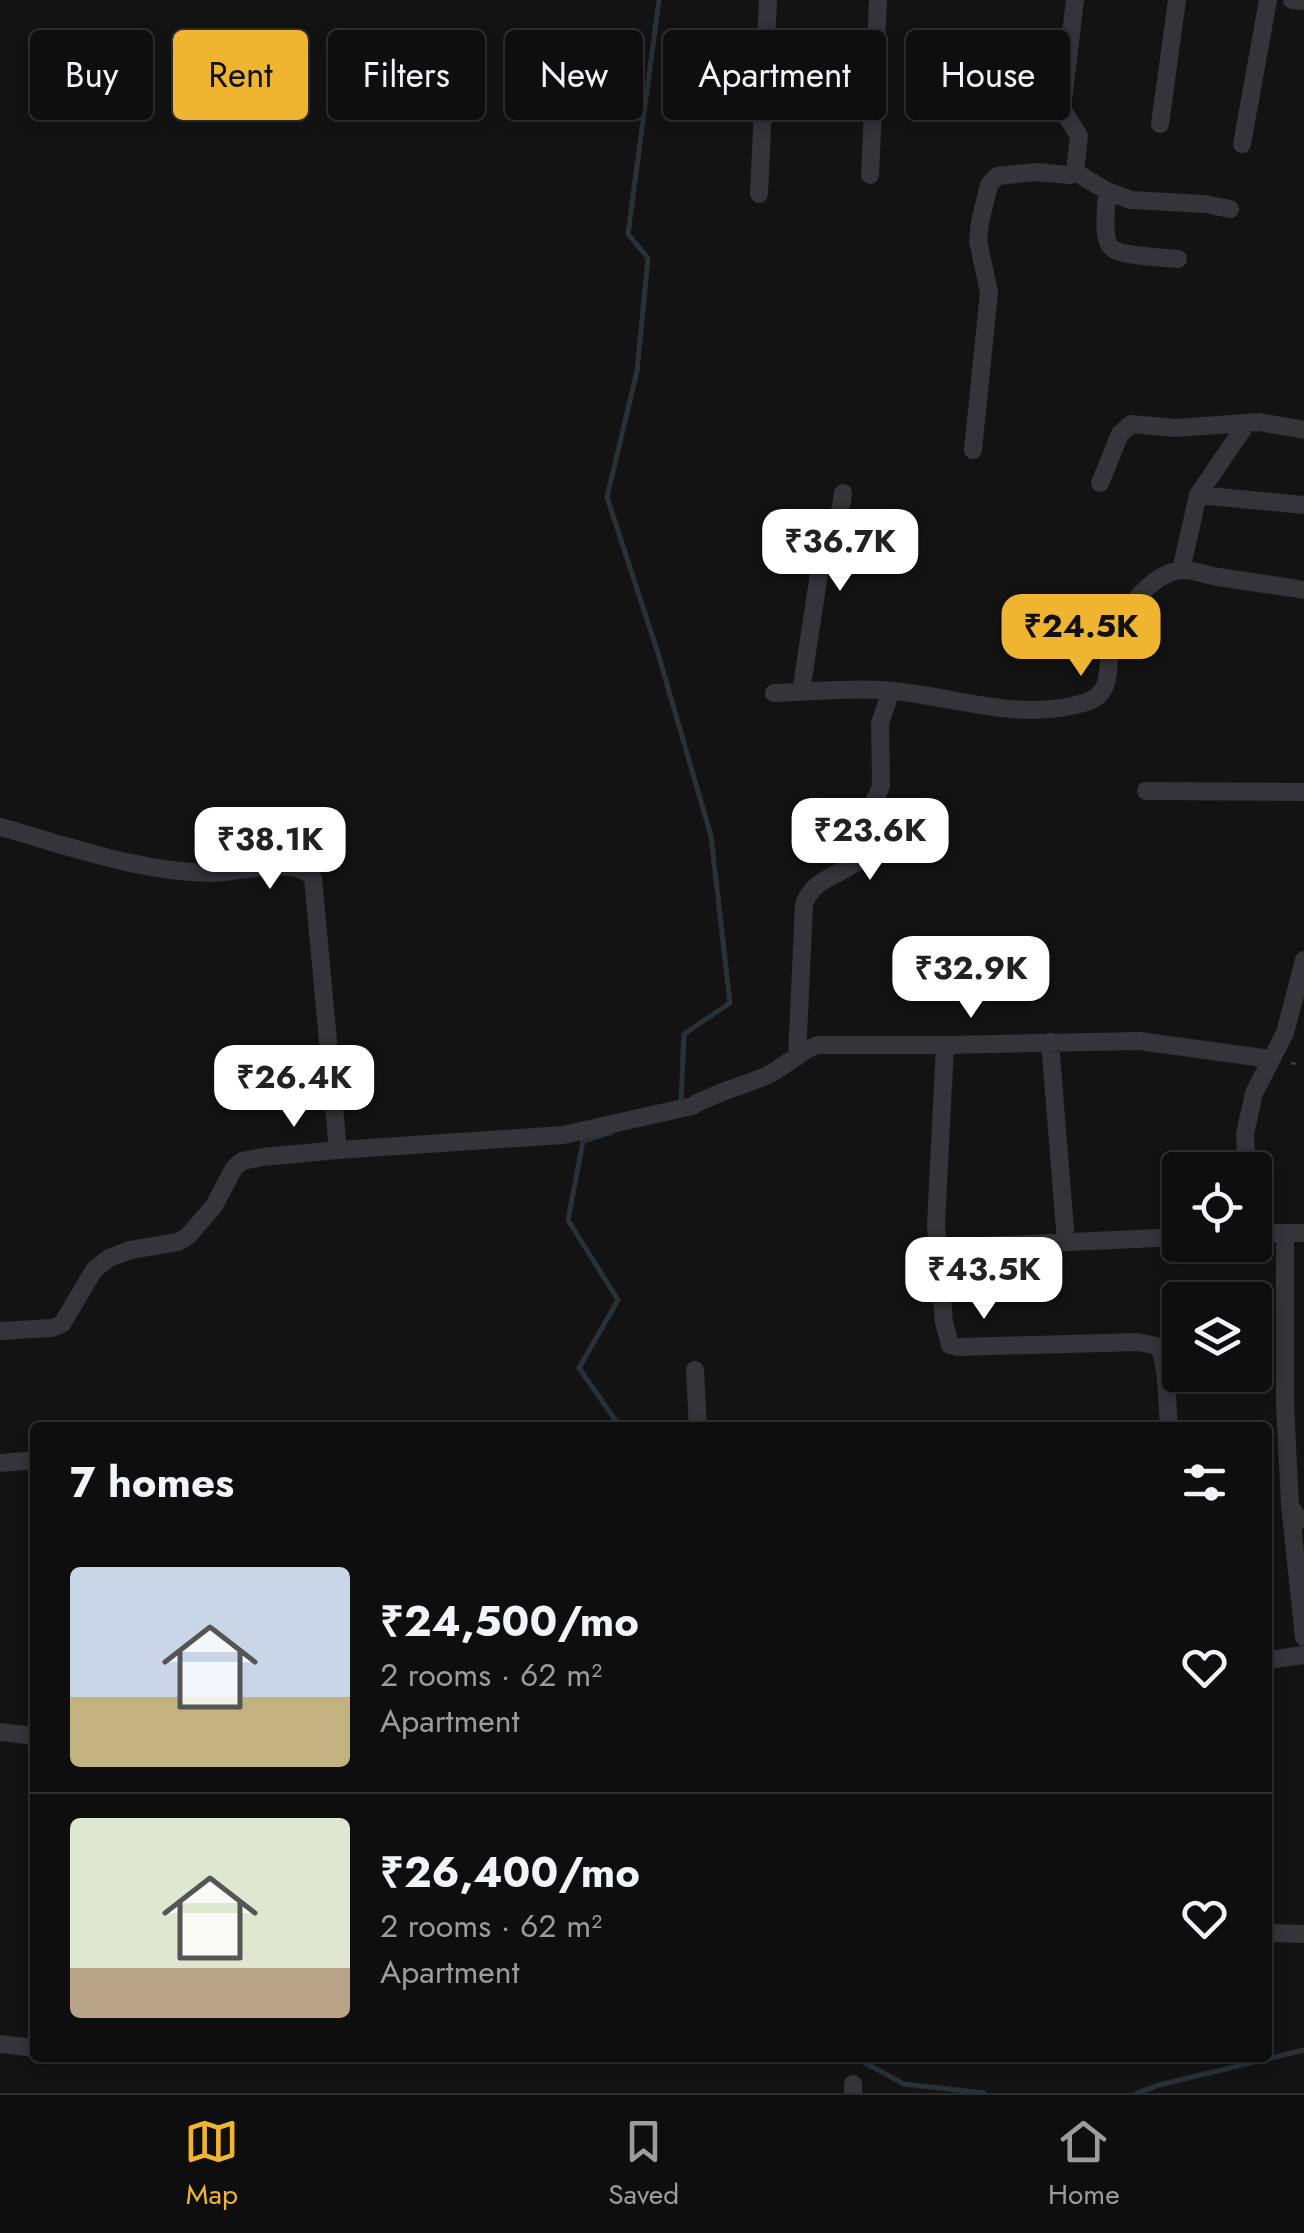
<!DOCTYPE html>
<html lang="en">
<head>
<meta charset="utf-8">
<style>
  body { margin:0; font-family:Jost,sans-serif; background:#1c1c1d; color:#f1f3f6; height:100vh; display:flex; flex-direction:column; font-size:38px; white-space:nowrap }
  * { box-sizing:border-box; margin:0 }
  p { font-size:32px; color:#9b9c9e }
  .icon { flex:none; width:55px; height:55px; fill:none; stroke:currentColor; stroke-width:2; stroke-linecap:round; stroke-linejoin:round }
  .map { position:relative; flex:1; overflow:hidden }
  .panel { position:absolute; left:30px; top:1422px; width:1242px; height:640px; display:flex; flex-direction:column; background:#0e0e0f; border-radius:10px; box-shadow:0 5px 15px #0003,0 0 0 2px #2e2e2f }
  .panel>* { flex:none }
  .banner { position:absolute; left:30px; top:30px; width:1245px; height:90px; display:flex; gap:20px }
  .tools { position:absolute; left:1162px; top:1152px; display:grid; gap:20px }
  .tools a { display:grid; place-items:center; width:110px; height:110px; border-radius:10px; background:#0e0e0f; box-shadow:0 5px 15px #0003,0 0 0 2px #2e2e2f; font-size:50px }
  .price { position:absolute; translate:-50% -85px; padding:0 22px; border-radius:20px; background:#fff; color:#222; font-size:32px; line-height:65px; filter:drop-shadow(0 2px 5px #0008) }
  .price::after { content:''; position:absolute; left:50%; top:60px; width:30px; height:22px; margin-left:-15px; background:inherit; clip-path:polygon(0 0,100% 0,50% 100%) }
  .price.active { background:#efb530; color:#111 }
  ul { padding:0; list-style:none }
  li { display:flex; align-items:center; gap:30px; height:250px; padding:0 40px }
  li+li { border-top:2px solid #2e2e2f }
  li span { display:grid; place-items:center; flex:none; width:280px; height:200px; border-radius:10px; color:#555 }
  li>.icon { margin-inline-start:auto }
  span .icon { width:120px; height:120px; fill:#fffc; stroke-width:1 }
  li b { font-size:42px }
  h2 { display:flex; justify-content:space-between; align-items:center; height:120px; padding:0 40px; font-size:42px }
  .tag { padding:0 35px; border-radius:10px; background:#0e0e0f; box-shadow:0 5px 15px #0003,0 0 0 2px #2e2e2f; font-size:35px; line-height:90px }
  .tag.active { background:#efb530; color:#111 }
  .tab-bar { display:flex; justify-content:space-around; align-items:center; height:140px; border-top:2px solid #2e2e2f; background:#0e0e0f; font-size:28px; color:#9b9c9e }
  .tab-bar a { display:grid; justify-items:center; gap:5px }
  .tab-bar .active { color:#efb530 }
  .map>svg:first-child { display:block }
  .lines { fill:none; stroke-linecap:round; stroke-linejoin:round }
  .stream { stroke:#293138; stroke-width:5 }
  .path { stroke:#3a3b40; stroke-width:2.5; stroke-dasharray:5 8; stroke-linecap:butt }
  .minor { stroke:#343439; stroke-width:18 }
</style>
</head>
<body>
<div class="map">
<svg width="1304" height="2093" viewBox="0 0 1304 2093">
  <rect width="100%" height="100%" fill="#131314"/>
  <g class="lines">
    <path class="stream" d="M659,0l-31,234 20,24 -11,113 -30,126 50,153 54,186 19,167 -46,31 -3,68
      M612,1132l-29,9 -15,79 50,80 -39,68 42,60
      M856,2058l48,26 80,9
      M1137,2093l22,-8 145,-35"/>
    <path class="path" d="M1291,1063l13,2"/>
    <path class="minor" d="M1292,0l12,1
      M1160,124l17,-124
      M1242,144l26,-144
      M1075,172l32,19 24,9 74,4 25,5
      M870,175l8,-175
      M1107,191c0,13 -6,49 5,57 10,9 52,9 66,11
      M759,194l9,-194
      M973,450l16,-158 -11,-51 2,-19 9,-37 8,-9 39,-4 34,3 5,-3 4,-36 -17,-27 13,-109
      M1100,483l20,-49 11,-10 45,4 83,-6 45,8
      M1198,495l106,10
      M1181,570l17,-75 49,-72
      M801,692l19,-125c6,-25 21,-47 23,-74
      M774,693c36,-1 72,-5 108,-3 68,4 136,34 205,12 30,-10 17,-43 26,-66 10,-26 41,-65 70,-66 10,0 20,4 30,6 30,5 61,9 91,14
      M1146,791l158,1
      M0,827c69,19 142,46 214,46 27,-1 81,-17 99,5l25,272
      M1050,1042l16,200
      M945,1045l-9,180 8,97 6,23 8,2 179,-5 21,4c10,17 9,60 11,82
      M797,1057l7,-152c8,-28 42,-31 61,-49l9,-54 7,-16 -1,-63 11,-32
      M1247,1170l-2,-36 9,-41 31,-60 19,-73
      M1255,1226l9,7h40
      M1285,1234v171l5,100 7,12 7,3
      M938,1248l242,-11
      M0,1331l52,-3 10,-4 32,-54 15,-12 21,-8 48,-8 10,-6 26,-30 20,-38 8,-7 21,-4 75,-7 225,-15 129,-29c24,-14 51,-20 76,-31 18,-9 31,-24 50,-30h127l194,-4 132,18
      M695,1370l3,58
      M0,1463l35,-3
      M1290,1505l14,132
      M1268,1660l36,-5
      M0,1732l35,4
      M1268,1933l36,1
      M0,2044l35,4
      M853,2084v9"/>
  </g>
</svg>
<div class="tools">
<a><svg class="icon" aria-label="locate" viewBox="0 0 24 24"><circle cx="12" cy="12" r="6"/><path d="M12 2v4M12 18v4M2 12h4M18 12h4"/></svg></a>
<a><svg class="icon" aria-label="layers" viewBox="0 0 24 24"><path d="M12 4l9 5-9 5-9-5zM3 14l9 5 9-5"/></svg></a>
</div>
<b class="price" style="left:840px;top:594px">₹36.7K</b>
<b class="price active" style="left:1081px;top:679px">₹24.5K</b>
<b class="price" style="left:870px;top:883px">₹23.6K</b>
<b class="price" style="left:270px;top:892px">₹38.1K</b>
<b class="price" style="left:971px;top:1021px">₹32.9K</b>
<b class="price" style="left:294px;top:1130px">₹26.4K</b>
<b class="price" style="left:984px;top:1322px">₹43.5K</b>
<div class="banner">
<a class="tag">Buy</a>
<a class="tag active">Rent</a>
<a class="tag">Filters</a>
<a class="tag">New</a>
<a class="tag">Apartment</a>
<a class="tag">House</a>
</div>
<section class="panel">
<h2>7 homes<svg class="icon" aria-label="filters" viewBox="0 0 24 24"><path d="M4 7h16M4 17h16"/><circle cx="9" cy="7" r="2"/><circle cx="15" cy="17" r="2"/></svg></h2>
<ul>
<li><span style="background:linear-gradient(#c9d6e8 65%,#c2b280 0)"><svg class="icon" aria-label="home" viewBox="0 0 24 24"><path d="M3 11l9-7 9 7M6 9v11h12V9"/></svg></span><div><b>₹24,500/mo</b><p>2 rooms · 62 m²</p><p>Apartment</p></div><svg class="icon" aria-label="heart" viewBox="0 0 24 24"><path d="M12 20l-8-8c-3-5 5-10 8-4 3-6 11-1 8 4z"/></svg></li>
<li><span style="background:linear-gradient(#dfe7d0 75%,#b9a48a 0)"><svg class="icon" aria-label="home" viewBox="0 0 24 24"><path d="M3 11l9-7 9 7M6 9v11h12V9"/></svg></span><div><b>₹26,400/mo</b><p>2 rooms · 62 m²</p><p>Apartment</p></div><svg class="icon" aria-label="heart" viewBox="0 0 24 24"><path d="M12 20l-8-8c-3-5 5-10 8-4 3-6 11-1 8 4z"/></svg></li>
</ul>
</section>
</div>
<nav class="tab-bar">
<a class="active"><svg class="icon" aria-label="map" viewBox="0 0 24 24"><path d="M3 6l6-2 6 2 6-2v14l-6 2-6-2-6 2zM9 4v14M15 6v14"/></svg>Map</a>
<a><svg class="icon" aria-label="saved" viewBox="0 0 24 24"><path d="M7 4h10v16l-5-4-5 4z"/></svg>Saved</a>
<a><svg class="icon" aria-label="home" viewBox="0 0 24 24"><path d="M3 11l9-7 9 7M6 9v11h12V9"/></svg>Home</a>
</nav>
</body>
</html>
